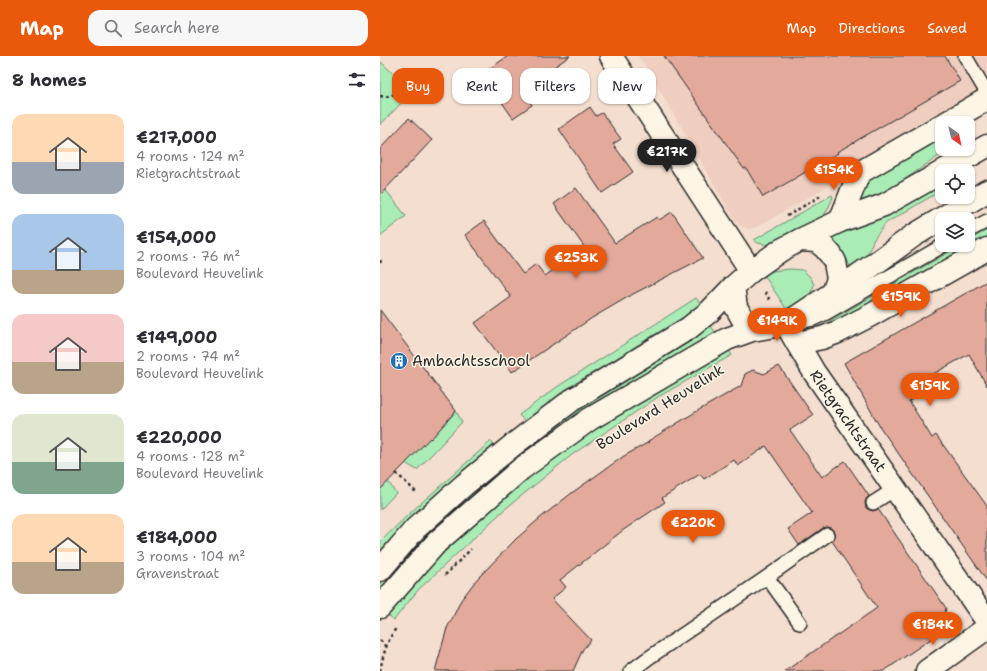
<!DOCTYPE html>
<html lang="en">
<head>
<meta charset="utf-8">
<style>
  body { margin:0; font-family:"Shantell Sans",sans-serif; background:#f7f7f7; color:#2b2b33; height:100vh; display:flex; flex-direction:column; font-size:15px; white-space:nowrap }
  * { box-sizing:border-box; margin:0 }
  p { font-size:13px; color:#7c7c81 }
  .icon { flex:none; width:22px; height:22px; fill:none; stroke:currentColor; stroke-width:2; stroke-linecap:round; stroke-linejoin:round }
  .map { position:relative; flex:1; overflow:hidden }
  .panel { display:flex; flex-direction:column; background:#fff; width:380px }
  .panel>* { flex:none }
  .guide { position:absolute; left:12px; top:12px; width:380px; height:36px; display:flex; gap:8px }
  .needle { width:26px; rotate:146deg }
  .fabs { position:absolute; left:555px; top:60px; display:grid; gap:8px }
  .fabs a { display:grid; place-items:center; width:40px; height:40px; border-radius:8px; background:#fff; box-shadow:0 1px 3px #0004; font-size:20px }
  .price { position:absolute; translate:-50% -34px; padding:0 9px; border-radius:14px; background:#ea580c; color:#fff; font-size:13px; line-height:26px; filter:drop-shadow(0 1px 2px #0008) }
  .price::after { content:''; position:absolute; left:50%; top:24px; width:12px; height:9px; margin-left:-6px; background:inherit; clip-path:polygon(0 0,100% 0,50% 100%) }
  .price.active { background:#222; color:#fff }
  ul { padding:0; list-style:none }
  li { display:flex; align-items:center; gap:12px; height:100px; padding:0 12px }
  li span { display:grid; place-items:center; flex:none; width:112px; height:80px; border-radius:12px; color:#555 }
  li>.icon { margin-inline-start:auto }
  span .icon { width:48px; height:48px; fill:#fffc; stroke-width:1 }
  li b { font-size:17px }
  h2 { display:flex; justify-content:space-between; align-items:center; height:48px; padding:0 12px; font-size:17px }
  .pill { padding:0 14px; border-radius:12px; background:#fff; box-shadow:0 1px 3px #0004; font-size:14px; line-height:36px }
  .pill.active { background:#ea580c; color:#fff }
  header { display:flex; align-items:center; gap:24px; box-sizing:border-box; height:56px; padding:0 20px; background:#ea580c; color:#fff }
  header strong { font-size:19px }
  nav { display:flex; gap:22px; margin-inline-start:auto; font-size:14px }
  .search { width:280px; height:36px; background:#f7f7f7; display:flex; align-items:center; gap:10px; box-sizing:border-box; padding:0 14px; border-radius:12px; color:#7c7c81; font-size:15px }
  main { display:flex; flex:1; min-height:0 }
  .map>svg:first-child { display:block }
  .built { fill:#efcec0 }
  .green { fill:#a9ecb6; stroke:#6a8c70 }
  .building { fill:#e3aa9c; stroke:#2b2b2b }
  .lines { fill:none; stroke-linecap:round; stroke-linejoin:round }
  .lane-casing { stroke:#2b2b2b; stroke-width:16 }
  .street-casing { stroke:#2b2b2b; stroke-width:25 }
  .secondary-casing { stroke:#2b2b2b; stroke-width:25 }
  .path { stroke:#2b2b2b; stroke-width:2.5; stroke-dasharray:3 3; stroke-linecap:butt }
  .lane { stroke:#fcf5e5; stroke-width:13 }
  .street { stroke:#fcf5e5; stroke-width:22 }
  .secondary { stroke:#fcf5e5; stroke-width:22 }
  .labels { text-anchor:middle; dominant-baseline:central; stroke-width:3; stroke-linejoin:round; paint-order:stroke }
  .poi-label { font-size:15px; fill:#2b2b2b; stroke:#fcf5e5; text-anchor:start }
  .street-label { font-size:15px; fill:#2b2b2b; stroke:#fcf5e5 }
</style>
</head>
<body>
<header>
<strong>Map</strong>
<div class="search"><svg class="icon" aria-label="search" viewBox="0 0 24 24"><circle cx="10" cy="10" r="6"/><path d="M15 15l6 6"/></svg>Search here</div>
<nav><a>Map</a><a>Directions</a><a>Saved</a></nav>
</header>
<main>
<section class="panel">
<h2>8 homes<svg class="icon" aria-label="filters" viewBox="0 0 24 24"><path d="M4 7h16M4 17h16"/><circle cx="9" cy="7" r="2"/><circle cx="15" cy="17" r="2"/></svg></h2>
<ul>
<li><span style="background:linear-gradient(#ffd9b3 60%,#9aa5b1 0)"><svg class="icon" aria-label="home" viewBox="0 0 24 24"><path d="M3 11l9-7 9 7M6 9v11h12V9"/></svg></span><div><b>€217,000</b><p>4 rooms · 124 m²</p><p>Rietgrachtstraat</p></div></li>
<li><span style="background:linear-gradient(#a9c7e8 70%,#b9a48a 0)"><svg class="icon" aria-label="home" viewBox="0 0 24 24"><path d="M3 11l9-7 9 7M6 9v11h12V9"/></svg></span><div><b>€154,000</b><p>2 rooms · 76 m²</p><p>Boulevard Heuvelink</p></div></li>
<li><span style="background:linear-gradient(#f6c9c9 60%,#b9a48a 0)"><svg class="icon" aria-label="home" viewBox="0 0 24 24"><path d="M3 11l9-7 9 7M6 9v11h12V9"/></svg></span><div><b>€149,000</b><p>2 rooms · 74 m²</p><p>Boulevard Heuvelink</p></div></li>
<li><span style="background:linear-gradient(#dfe7d0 60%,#7fa58c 0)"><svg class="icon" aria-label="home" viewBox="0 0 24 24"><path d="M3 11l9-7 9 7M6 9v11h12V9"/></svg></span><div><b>€220,000</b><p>4 rooms · 128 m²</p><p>Boulevard Heuvelink</p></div></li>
<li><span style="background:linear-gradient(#ffd9b3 60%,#b9a48a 0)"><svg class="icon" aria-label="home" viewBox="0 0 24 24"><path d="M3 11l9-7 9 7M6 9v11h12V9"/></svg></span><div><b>€184,000</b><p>3 rooms · 104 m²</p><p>Gravenstraat</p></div></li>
</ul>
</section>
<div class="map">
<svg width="607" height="615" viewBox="0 0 607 615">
  <rect width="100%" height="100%" fill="#f4decf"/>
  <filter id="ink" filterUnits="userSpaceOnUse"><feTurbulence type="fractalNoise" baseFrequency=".025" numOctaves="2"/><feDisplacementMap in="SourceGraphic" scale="8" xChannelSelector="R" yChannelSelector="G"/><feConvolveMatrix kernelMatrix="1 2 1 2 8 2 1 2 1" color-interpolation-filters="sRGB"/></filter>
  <g filter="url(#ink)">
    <path class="built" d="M258,0h349v34l-141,81 -2,6 -87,50 -8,2 -10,-4 -6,-8 -86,-149z"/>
    <path class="green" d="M0,5l32,31 -32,33z
      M562,79v14h7l-67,46 -21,8 -3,-1 11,-25z
      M562,124v10l-56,33 -12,16 -7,16 -16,14 -4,-10 -12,-17 -9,-4z
      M0,129l9,9 17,22 -26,20z
      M452,139l1,2c-4,10 -7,17 -14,24l-45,25 -16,-3 -4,-3z
      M607,174v8l-160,91 -20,1 14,-4 140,-81h7v-4z
      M410,213l13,1 8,8 3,7 -4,10 -7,6 -16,9 -23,-35 8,-4z
      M316,242l6,8 -91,59 -85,58 -7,-8 38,-28z
      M330,269l6,8 -87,52 -249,207v-14l59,-61 142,-113z
      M348,293l4,6 -74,42 -85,57 -68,55 -87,81 -24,30 -6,-5 41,-49 83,-76 46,-37 44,-33z
      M76,355l6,11 -45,48 -12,-7 23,-27 3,3z
      M111,385l3,5 -75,66 -39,40v-10l31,-30z
      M7,424l9,13 -16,17v-23z"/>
    <path class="building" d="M128,0h62l-48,33 10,16 -19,13 -31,-44z
      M284,0h281l15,25 -123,71 1,1 -75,44 -17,-29 -2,1z
      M210,51l6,9 6,-3 19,26 -8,5 20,28 -31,21 -43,-64z
      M29,62l23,22 -52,55v-46z
      M196,132l39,55 42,-26 2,3 13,-8 31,46 -70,36 -41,24 -80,54 -37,-49 36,-26 -46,-62 19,-14 39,53 13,-10 9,12 40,-28 -31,-44z
      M607,225v105l-18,-32 -50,28 6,10 -16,9 23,37 4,-3 51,71v75l-107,-154 -36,-64z
      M0,254l76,101 -25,28 -1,-1 -50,52z
      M399,310l34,49 -23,15 32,47 23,-16 24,35 -3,3 -1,4 1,5 4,2 3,1 5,-2 68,99 -5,24 -57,39h-99l92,-63 -45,-67 2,-3 1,-3 -2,-5 -3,-2 -3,-1 -4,1 -24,17 -11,-16 24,-16 -46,-67 -28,20 -4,-6 -30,19 -4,-5 -38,24 3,4 -43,29 -62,49 6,7 -14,12 39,41 -8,9 -10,22h-138l12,-43 7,-13 7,-15 16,-21 39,-40 23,-20 34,-27 51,-36 25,-14 -1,-1 51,-31 42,-24 4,-12 8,-4 11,4z"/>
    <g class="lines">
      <defs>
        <path id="lane" d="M585,0l22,37
          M588,175l19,-10
          M417,266l16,-3 13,-6 118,-68
          M493,447l22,-14
          M387,521l33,46
          M251,615l16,-12 120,-82 60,-42"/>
        <path id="street" d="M231,0l140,215
          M566,67l41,-24
          M460,165l19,-48 83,-48
          M406,268l28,48 173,249
          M417,287l25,-5 16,-6 33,-17 116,-66
          M547,615l60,-43"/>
        <path id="secondary" d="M563,115l44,-25
          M420,184l16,1 8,6 7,8 4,7 3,17 -5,14
          M353,231l3,20 9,16 7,7
          M0,514l35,-41 49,-44 49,-40 59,-45 117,-72 21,-17 23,-24 18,-16 30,-21 19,-10 40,-19 44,-16 58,-33
          M0,551l57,-65 84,-73 69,-50 137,-80 25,-9 34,-6 47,-31 54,-38 26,-19 74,-45"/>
      </defs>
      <use href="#lane" class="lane-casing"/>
      <use href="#street" class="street-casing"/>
      <use href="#secondary" class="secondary-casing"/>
      <path class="path" d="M0,40l5,1 21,-6 12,-1
        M407,160l35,-21
        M0,207l1,-3
        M385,236l6,10
        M16,417l21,20
        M65,519l26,-26
        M0,584l6,7
        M0,615c3,-16 7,-31 17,-44"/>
      <use href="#lane" class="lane"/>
      <use href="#street" class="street"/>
      <use href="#secondary" class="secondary"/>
    </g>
  </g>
  <defs>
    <symbol id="building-disc" viewBox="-11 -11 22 22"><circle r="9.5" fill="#1f6fb2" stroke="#fcf5e5"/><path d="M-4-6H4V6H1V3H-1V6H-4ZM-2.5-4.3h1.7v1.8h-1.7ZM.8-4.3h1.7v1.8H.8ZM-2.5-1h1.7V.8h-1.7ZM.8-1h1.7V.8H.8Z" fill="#fff"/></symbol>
  </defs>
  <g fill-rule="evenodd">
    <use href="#building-disc" x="9" y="295" width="20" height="20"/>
  </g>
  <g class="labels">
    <g class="poi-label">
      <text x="32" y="305">Ambachtsschool</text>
    </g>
    <g class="street-label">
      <text transform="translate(280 351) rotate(-32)">Boulevard Heuvelink</text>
      <text transform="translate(468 365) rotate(55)">Rietgrachtstraat</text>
    </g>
  </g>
</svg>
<div class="fabs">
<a><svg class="needle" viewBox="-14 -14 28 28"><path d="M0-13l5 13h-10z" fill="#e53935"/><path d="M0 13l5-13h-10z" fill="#7c7c81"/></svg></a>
<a><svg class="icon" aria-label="locate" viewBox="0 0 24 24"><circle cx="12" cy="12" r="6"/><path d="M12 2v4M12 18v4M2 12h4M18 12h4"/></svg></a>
<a><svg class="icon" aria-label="layers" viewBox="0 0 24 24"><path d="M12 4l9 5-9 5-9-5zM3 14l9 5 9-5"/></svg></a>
</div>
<b class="price active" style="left:287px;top:117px">€217K</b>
<b class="price" style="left:454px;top:135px">€154K</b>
<b class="price" style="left:196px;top:223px">€253K</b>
<b class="price" style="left:521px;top:262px">€159K</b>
<b class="price" style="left:397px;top:286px">€149K</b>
<b class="price" style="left:550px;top:351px">€159K</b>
<b class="price" style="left:313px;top:488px">€220K</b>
<b class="price" style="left:553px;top:590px">€184K</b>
<div class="guide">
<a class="pill active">Buy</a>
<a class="pill">Rent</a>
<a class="pill">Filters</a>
<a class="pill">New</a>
</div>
</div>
</main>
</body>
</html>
